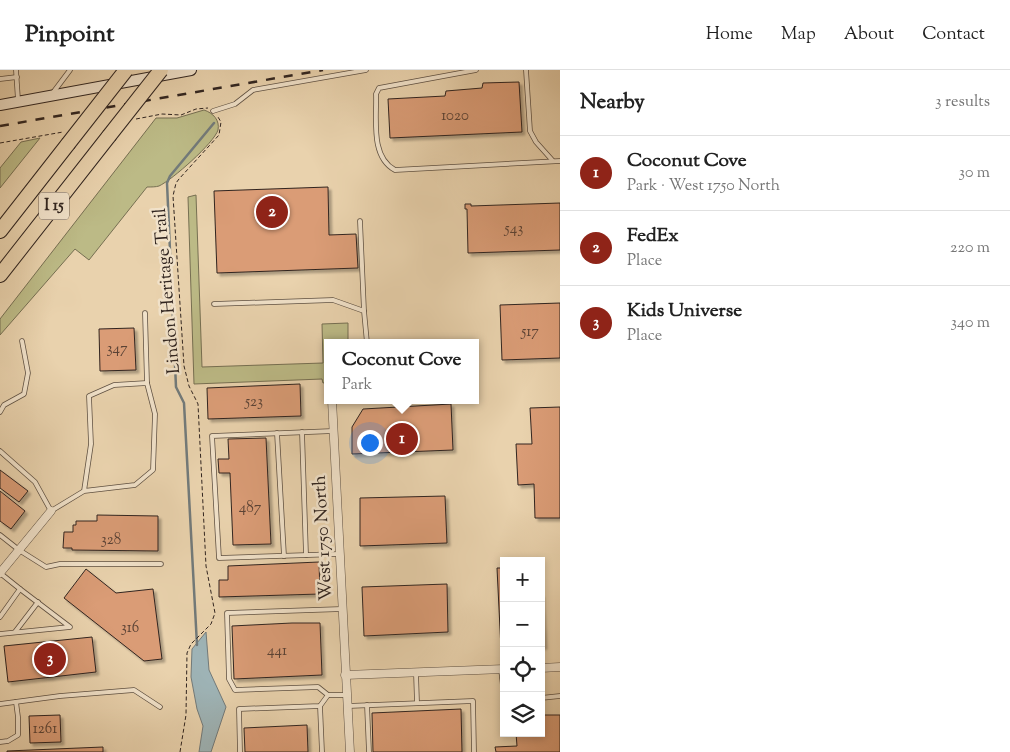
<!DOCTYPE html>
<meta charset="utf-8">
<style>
body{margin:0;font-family:"Sorts Mill Goudy",serif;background:#f6f6f6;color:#222}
.controls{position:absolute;right:15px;bottom:15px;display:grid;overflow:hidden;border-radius:0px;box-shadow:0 2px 8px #0003}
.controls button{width:45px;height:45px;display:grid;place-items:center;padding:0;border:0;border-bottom:1px solid #e0e0e0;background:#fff;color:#222;font:25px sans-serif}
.you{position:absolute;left:369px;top:372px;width:18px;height:18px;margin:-12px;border:4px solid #fff;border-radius:50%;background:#1a73e8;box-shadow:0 0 0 8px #1a73e833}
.badge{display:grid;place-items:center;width:32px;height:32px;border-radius:50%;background:#8f2418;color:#fff;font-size:16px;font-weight:700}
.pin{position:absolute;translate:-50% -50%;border:2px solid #fff;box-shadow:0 1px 5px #0006}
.popup{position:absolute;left:324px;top:269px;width:155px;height:65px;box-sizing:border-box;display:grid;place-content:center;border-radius:0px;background:#fff;filter:drop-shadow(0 1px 4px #0005);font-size:16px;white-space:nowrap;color:#767676}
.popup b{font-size:19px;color:#222}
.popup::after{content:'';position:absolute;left:50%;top:100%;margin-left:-10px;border:10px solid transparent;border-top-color:#fff}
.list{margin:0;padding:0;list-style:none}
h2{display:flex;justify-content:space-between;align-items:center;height:65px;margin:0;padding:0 20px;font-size:21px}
h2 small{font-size:16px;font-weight:400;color:#767676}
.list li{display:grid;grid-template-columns:32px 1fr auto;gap:15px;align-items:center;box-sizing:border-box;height:75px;padding:0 20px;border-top:1px solid #e0e0e0}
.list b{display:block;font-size:19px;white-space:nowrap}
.list p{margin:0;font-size:16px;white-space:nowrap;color:#767676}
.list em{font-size:16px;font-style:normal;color:#767676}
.icon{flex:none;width:28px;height:28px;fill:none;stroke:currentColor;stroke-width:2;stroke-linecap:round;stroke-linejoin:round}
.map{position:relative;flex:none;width:560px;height:682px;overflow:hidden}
header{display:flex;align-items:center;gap:30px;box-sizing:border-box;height:70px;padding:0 25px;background:#fff;border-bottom:1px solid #e0e0e0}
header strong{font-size:24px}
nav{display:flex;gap:28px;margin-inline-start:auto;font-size:18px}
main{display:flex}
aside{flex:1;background:#fff}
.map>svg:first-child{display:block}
.green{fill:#bcba86;stroke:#766f52}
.water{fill:#9eb4b7;stroke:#727a7a}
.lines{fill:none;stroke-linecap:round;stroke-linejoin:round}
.stream{stroke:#727a7a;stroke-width:2.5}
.building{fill:#da9c76;stroke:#30241f;filter:url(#shadow)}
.lane-casing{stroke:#5e5042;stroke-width:5.5}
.street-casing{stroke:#5e5042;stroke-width:9}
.secondary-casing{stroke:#30241f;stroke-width:12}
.highway-casing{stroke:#30241f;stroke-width:16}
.path{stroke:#30241f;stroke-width:1;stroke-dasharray:4 2.5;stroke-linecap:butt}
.lane{stroke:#f1e2ca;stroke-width:4}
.street{stroke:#f1e2ca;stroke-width:8}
.secondary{stroke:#f1e2ca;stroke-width:10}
.highway{stroke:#e9d2ad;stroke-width:14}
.rail{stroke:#30241f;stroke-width:2.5;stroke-dasharray:9 9;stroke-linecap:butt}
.highway-bridge-casing{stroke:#30241f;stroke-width:16;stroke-linecap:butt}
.highway-bridge{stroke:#e9d2ad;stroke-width:14}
.labels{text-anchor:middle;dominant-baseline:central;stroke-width:5;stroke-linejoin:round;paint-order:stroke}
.number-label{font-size:15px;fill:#5a4235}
.shield{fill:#f1e2ca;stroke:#6a5d52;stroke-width:1}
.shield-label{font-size:16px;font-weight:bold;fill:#30241f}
.street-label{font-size:18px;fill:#30241f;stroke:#f1e2ca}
</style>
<header>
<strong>Pinpoint</strong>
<nav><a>Home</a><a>Map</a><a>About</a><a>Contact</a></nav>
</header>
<main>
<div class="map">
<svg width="560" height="682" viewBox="0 0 560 682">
<defs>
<filter id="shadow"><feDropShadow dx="3" dy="3" stdDeviation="1" flood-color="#0004"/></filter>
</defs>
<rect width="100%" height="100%" fill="#e9d2ad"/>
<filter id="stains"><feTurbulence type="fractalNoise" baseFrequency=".004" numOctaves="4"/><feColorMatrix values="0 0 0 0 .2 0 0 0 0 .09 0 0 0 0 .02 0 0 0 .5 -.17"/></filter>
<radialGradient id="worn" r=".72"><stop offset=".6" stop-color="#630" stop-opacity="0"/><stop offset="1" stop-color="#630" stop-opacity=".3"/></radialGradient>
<g class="green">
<path d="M204,40c9,3 16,10 14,20 -4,13 -46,50 -59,56 -3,1 -8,1 -12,1l-58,73 -14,-11 -75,86v-16l156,-201h21z"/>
<polygon points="40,68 0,118 0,98 21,72"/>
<polygon points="196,125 202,297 323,293 322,254 348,253 348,273 328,273 328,312 323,313 322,309 194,314 188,127"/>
</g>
<polygon class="water" points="206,562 209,600 226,637 211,682 199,682 203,656 197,639 191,607 192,579"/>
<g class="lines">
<polyline class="stream" points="197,575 184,333 176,317 167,113 170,106 214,53"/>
</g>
<g class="building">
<polygon points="519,12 522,62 390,68 388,29 445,26 446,21 482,18 483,13"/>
<polygon points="328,117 329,165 356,164 358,198 217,203 214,121"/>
<polygon points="560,133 560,180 468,183 467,139 465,139 465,134 471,134 471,136"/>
<polygon points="560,233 560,288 502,290 500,235"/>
<polygon points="134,258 136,300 100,301 99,259"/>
<polygon points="300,314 301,346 208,349 207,318"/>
<polygon points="451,334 453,380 352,384 352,357 363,339"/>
<polygon points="560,337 560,448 535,448 534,414 518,415 516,374 532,374 530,338"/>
<polygon points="266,368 271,474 233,475 230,403 219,403 218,389 229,389 228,369"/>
<polygon points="0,400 28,421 19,432 0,418"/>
<polygon points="0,421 25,441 11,459 0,451"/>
<polygon points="445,426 447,473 360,476 360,428"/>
<polygon points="97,445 158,446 158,481 72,480 72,478 63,478 64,462 73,462 73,455 76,455 76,451 97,451"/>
<polygon points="319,492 320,524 219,527 219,510 228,510 228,496"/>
<polygon points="497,498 504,498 504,579 501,579"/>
<polygon points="86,499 116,523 153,519 162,589 144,591 64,528"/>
<polygon points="447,514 448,562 364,566 362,517"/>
<polygon points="541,524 544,576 541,577"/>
<polygon points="292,553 320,553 322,605 234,609 232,556"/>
<polygon points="92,567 96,602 8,612 4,576"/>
<polygon points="461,639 462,682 373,682 372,643"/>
<polygon points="60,645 61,672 30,673 29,646"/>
<polygon points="541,645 560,645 560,682 496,682 495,677 517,676 516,663 541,663"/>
<polygon points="307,655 308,682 245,682 244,658"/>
<polygon points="103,677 103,682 7,682 7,681"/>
</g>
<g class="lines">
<g class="lane-casing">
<g id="lane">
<polyline points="16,0 18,30"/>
<path d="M476,0l-97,18 -3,6c1,24 -6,63 19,76l165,-9"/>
<polyline points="526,0 530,61 536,72 553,91"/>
<polyline points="0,9 17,7"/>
<polyline points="52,24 70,0"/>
<polyline points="213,41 235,34 253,20 366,0"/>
<polyline points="360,151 364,241"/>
<polyline points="214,234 333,230 364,241 367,273"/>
<polyline points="145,243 147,313"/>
<polyline points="0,342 4,335 24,324 28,303 22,271"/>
<polyline points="333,361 212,366 219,488 339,484"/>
<polyline points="302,362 306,485"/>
<polyline points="277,363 284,486"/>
<polyline points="0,381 35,412 51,441 84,421 135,415 153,400 155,344 147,313 114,315 89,326 91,374 84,421"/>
<polyline points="0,465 19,480 46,497 60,494 161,494"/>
<polyline points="0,503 20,519 0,547"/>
<polyline points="342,539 227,543 229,609 235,620 318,617 328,625 347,625"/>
<polyline points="15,562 38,532"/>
<polyline points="0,564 70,557 20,519"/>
<polyline points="501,599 504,625"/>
<polyline points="416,603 417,633"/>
<polyline points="541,628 560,626"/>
<polyline points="0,634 60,626 134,620 160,637"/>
<polyline points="367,635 369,682"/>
<polyline points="320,636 322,682"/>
<polyline points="348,636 473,631 474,682"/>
<polyline points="0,672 8,671 18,665 18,647 16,632"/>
<polyline points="240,682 239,639 320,636 328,625"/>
</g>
</g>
<g class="street-casing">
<g id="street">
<polyline points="332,330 350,682"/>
<polyline points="0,503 51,441"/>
<polyline points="541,598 560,597"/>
<polyline points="345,605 504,599"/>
</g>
</g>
<g class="secondary-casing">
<polyline id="secondary" points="0,35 191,0"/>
</g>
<g class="highway-casing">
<g id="highway">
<polyline points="0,161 68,74"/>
<polyline points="0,205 109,66"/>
</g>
</g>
<g class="path">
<polyline points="136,49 162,44 181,45 196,39 208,38"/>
<polyline points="0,73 63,62"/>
<polyline points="180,682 186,645 187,583 191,574 211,554 215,543 206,496 198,334 189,316 184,296 173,126 176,113 179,109 219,65 221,52 218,47"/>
</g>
<use href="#lane" class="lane"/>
<use href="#street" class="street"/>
<use href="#secondary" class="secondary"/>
<use href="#highway" class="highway"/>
<polyline class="rail" points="0,56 323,0"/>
<g class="highway-bridge-casing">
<g id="highway-bridge">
<polyline points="109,66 161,0"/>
<polyline points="68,74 126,0"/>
</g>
</g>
<use href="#highway-bridge" class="highway-bridge"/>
</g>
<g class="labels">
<g class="number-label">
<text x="455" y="46">1020</text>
<text x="514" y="159">543</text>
<text x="530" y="262">517</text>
<text x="117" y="279">347</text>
<text x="254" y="332">523</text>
<text x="250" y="438">487</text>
<text x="111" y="470">328</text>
<text x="130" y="558">316</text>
<text x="277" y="581">441</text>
<text x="45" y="659">1261</text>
</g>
<rect class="shield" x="39" y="122.5" width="30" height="27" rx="4"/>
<g class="shield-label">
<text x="54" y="136">I 15</text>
</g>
<g class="street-label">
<text transform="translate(168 221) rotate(-95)">Lindon Heritage Trail</text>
<text transform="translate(324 468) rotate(-93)">West 1750 North</text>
</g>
</g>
<rect width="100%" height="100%" filter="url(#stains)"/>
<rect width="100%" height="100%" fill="url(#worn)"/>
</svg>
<div class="controls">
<button>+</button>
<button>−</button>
<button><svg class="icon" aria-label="locate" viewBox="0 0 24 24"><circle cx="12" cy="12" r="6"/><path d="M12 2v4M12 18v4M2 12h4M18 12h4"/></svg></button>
<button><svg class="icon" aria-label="layers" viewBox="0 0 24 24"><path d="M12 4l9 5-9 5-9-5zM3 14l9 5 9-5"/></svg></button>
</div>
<div class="you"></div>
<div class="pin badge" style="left:402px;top:369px">1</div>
<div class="popup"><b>Coconut Cove</b>Park</div>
<div class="pin badge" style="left:272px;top:142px">2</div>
<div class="pin badge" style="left:50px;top:589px">3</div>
</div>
<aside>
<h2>Nearby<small>3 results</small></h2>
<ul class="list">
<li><span class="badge">1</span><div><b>Coconut Cove</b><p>Park · West 1750 North</p></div><em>30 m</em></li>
<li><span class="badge">2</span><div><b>FedEx</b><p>Place</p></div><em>220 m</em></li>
<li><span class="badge">3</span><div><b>Kids Universe</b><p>Place</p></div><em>340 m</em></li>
</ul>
</aside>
</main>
